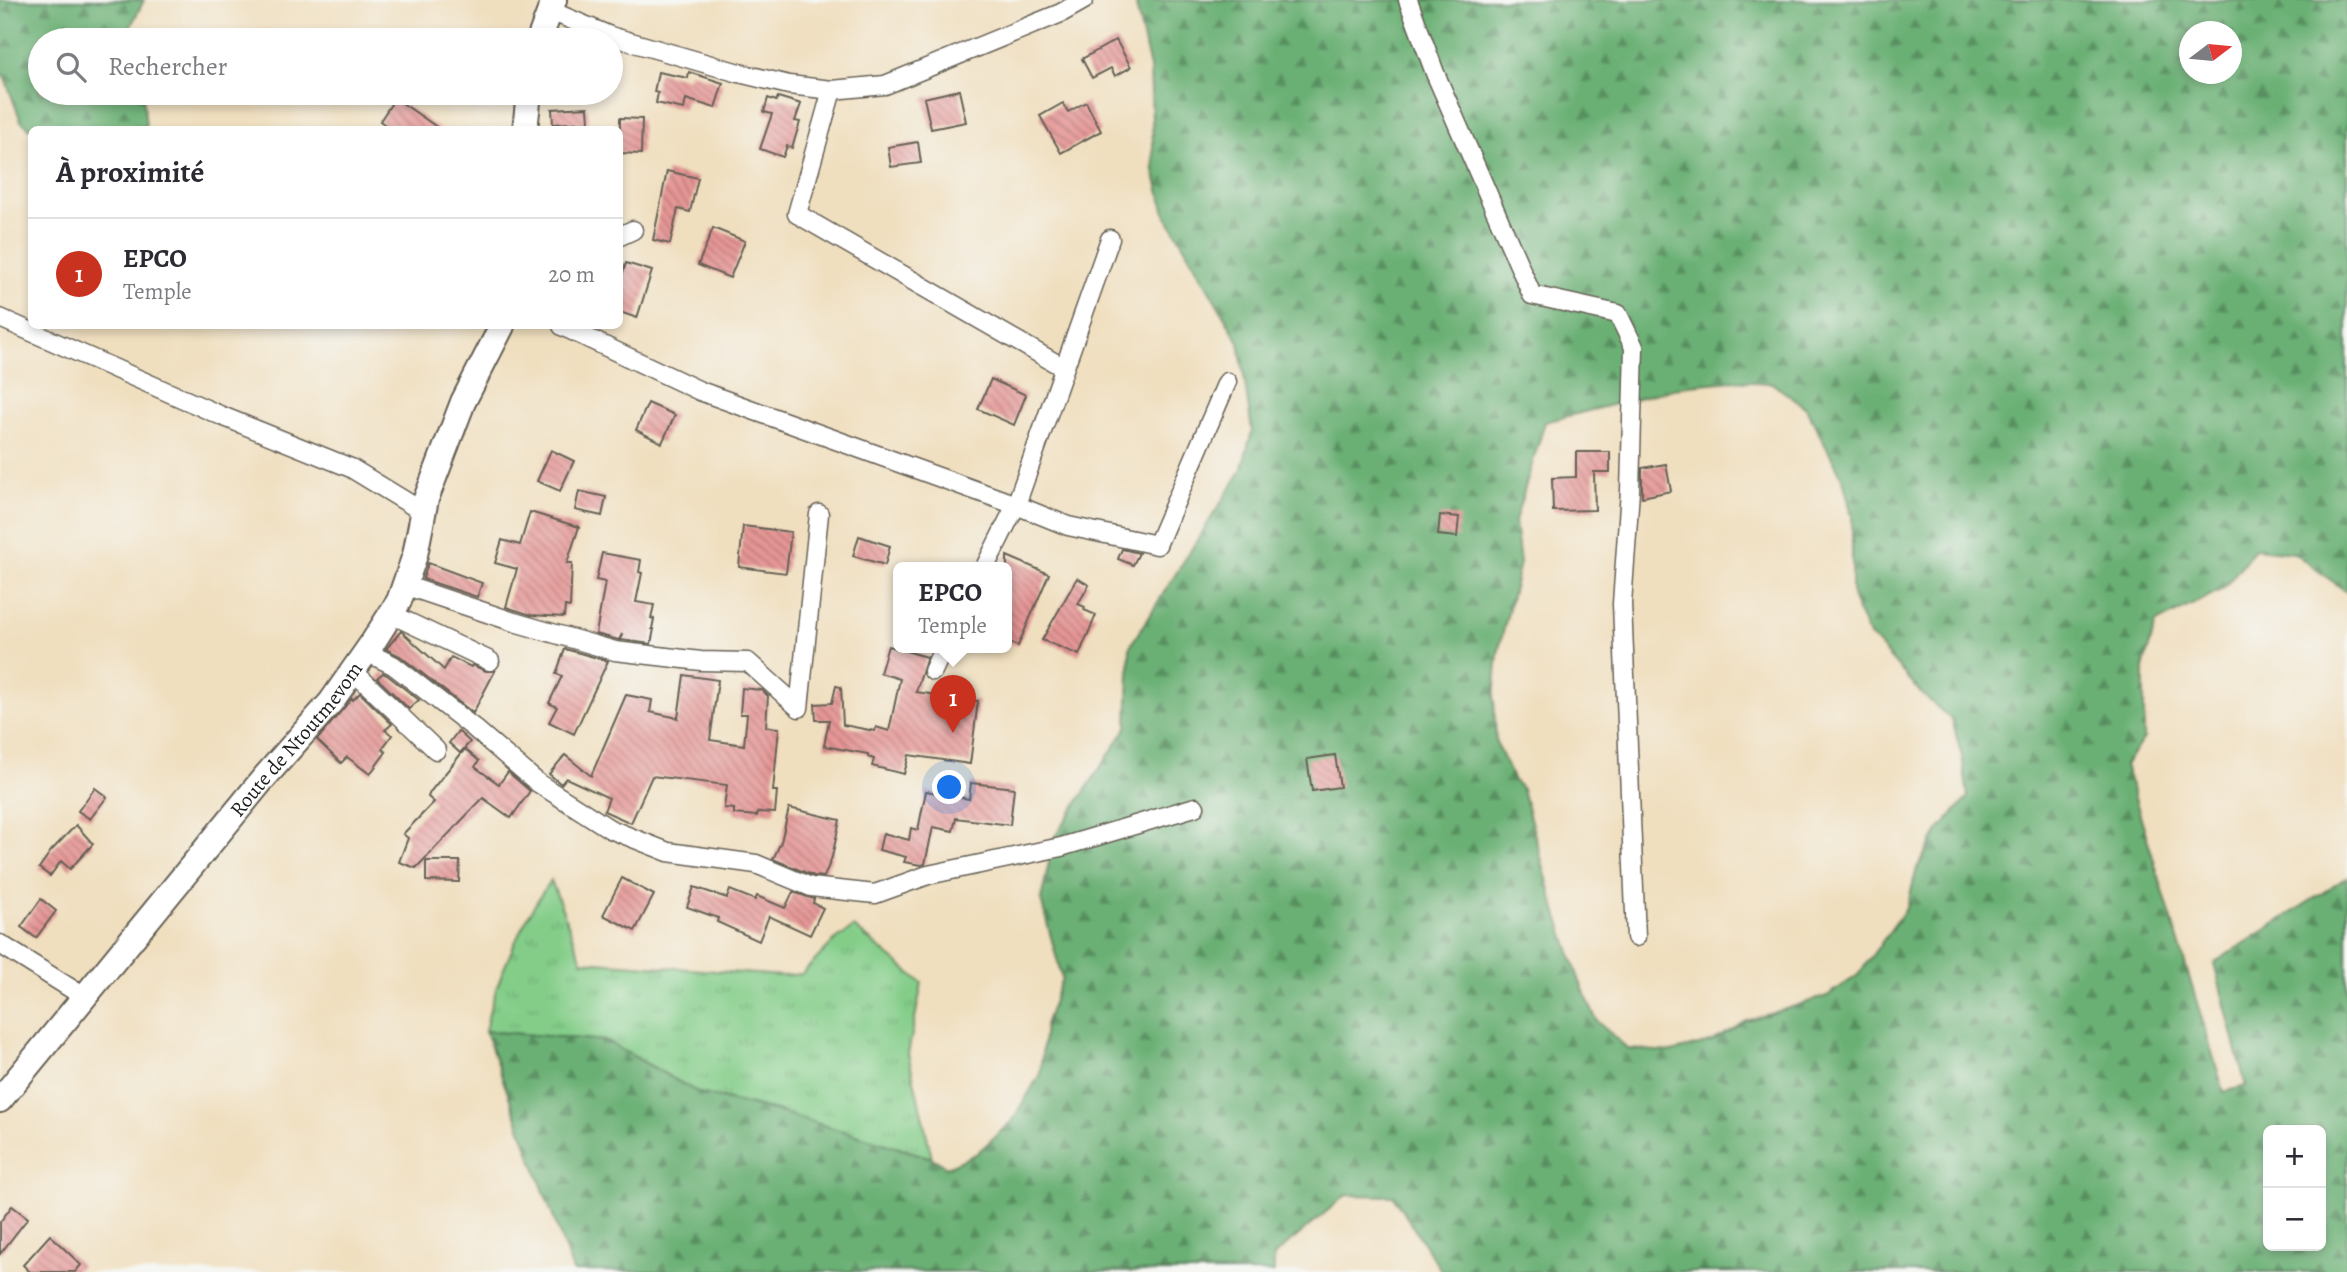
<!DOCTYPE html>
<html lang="fr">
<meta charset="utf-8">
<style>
body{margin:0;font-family:Alegreya,serif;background:#f2f2f3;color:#2b2b33}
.controls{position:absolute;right:21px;bottom:21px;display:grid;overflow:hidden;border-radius:10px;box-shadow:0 4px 10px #0003}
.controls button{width:63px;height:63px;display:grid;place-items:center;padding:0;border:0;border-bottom:2px solid #e1e1e2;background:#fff;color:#2b2b33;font:35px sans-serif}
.compass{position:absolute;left:2179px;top:21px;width:63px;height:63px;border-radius:50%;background:#fff;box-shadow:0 4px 10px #0003;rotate:74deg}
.you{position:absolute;left:950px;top:788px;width:24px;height:24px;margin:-18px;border:5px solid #fff;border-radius:50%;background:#1a73e8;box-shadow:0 0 0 10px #1a73e833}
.badge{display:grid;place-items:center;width:46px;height:46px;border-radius:50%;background:#c8321e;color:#fff;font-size:23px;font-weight:700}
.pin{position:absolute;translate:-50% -58px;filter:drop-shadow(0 2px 4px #0008)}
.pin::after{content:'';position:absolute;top:37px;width:24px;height:21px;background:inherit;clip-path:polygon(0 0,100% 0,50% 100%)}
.popup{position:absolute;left:893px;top:562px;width:119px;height:91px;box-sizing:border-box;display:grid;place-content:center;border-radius:10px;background:#fff;filter:drop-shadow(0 2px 5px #0005);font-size:23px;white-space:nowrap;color:#7c7c81}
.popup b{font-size:26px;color:#2b2b33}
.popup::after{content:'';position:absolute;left:50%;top:100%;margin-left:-14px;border:14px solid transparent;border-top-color:#fff}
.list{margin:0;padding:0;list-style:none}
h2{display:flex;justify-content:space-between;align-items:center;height:91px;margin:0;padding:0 28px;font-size:30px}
h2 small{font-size:23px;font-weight:400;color:#7c7c81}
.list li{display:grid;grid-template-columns:46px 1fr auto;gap:21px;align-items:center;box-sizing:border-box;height:112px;padding:0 28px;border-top:2px solid #e1e1e2}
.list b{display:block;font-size:26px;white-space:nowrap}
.list p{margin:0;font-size:23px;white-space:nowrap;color:#7c7c81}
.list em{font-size:23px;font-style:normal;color:#7c7c81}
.icon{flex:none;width:38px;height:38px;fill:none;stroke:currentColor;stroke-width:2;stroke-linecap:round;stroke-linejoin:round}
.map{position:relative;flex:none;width:2347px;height:1272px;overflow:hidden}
.search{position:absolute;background:#fff;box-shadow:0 4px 10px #0003;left:28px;top:28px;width:595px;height:77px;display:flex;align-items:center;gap:18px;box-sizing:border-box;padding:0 24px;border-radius:38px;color:#7c7c81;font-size:26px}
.panel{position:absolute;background:#fff;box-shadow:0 4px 10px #0003;left:28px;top:126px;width:595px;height:203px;border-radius:10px}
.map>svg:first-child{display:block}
.grass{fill:url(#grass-tufts);stroke:#507452;stroke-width:2}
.forest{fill:url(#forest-firs);stroke:#446648;stroke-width:2;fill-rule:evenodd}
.building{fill:url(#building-back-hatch)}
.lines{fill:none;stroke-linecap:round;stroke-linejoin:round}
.street-casing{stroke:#666055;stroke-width:21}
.secondary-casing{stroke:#666055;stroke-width:28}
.street{stroke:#fff;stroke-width:18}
.secondary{stroke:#fff;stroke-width:24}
.labels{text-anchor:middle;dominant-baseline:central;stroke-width:5;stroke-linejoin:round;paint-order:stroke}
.street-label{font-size:21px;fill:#1c1c1c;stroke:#f6f6f2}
</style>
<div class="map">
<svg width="2347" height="1272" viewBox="0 0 2347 1272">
<defs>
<pattern id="grass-tufts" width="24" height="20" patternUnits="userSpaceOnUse" patternTransform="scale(1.75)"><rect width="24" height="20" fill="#84cd89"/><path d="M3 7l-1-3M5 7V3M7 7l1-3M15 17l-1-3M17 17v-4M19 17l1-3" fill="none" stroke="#71af76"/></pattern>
<pattern id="forest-firs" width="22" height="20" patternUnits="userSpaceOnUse" patternTransform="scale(1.75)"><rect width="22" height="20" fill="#6bb075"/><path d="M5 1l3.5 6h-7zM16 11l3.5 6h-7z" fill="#578e5f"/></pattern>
<pattern id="building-back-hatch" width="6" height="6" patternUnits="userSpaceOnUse" patternTransform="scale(1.75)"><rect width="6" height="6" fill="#e59695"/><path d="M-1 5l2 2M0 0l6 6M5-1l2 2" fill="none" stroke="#b97a79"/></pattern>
</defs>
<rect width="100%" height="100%" fill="#f6f6f2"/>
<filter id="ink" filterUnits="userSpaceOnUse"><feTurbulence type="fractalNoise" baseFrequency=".0143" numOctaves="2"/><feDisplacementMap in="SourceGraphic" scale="14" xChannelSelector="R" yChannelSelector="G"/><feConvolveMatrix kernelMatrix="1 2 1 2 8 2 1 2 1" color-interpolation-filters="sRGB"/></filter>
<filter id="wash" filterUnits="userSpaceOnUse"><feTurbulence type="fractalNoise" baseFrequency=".00686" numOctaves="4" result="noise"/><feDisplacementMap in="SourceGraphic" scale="28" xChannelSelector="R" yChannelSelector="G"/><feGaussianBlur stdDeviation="1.57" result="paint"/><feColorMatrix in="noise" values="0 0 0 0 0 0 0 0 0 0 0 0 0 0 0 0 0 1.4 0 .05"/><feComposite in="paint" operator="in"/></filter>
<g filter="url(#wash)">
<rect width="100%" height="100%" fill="#f0dfbf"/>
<path class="grass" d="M551,880l31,81 200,15 20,-2 30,-31 22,-16 68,56 -14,71 24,104 -156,-47 -77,-18 -93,-52 -121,-10c9,-47 38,-113 66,-151z"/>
<g class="forest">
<polygon points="0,0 144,0 124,40 40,40 40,93 143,93 146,129 32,130 21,121 4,76 0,73"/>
<path d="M1140,0h1207v592l-53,-39 -39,-4 -32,40 -67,34 -12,41v74l-19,27 99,327 22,-6 -32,-123 133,-86v395h-905l-49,-76 -47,-1 -72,61v16l-701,-1 -88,-240 121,10 93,52 77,18 156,47 15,9 29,-13 37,-34 27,-46 5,-49 17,-47 -21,-78 13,-62 73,-111 3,-81 111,-175 11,-40 -13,-89 -74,-129 -11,-42 -4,-103 -14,-62zM2190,32h42v42h-42zM1732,381l40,2 34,25 37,71 9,37v80l14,35 55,62 31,27 10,37 6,40 -30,34 -21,37 -10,39 -49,68 -31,21 -80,25 -36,21 -40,10 -43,-3 -31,-28 -17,-39 -27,-81 -31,-112 -8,-8 -18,-39 -2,-44 4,-45 22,-90 -5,-42 30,-99 144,-37zM2268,1130h53v116h-53z"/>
</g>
<g id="blocks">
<g class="building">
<polygon points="1116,40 1131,67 1115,76 1111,68 1092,78 1082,59"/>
<polygon points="658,72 688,78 689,72 723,83 715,108 686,99 684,109 656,103 658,93 654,92"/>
<polygon points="959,90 966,122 931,129 924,98"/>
<polygon points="778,97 801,104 795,121 800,122 792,148 787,146 783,157 760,149 772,114 764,112 768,98 776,101"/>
<polygon points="395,98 441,130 392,130 380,121"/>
<polygon points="1086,102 1101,131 1061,153 1040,116 1063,103 1068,112"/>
<polygon points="588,107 589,122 553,124 552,109"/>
<polygon points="620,118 642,119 641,154 620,153"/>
<polygon points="918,142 921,163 891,167 888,147"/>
<polygon points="667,171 698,178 690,212 678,209 670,244 653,240"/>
<polygon points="713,228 745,241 730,278 698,265"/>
<polygon points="626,263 652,271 637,318 620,312 620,282"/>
<polygon points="991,379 1026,395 1014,425 978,409"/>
<polygon points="648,403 675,415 662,443 636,430"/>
<polygon points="551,450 574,461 560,491 537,481"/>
<polygon points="1576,452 1610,452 1610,472 1594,472 1595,510 1553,511 1552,478 1576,477"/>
<polygon points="1666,464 1671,491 1642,497 1642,468"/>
<polygon points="579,491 606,497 602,516 575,510"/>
<polygon points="530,512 579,527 567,563 572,563 570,607 565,606 564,617 531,615 506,607 517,569 495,563 502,540 520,545"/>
<polygon points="1440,515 1459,517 1457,537 1438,535"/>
<polygon points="743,526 791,532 786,573 739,567"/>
<polygon points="859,536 890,546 885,565 853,556"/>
<polygon points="1122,549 1139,553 1133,565 1118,559"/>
<polygon points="602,553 641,560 639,572 642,573 636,602 654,605 651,618 654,619 652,629 654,629 651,644 621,640 622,634 619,640 596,634 605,582 596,580"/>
<polygon points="1007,556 1049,574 1018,646 1007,642"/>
<polygon points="428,563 482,583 477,597 423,579"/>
<polygon points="1077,578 1089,585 1078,604 1085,607 1084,610 1096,615 1079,655 1042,640"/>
<polygon points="401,631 444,670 451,657 471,667 472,665 486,671 495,671 473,713 400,656 386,649"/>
<polygon points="888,646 927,657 916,692 978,701 970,764 909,755 904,774 872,766 874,759 868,757 868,754 824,746 829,720 816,720 815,704 832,703 836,686 841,687 843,725 875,731 876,727 889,731 900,679 880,673"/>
<polygon points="565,649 608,661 574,734 549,722 557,707 549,703 562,676 556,674"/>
<polygon points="383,673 387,675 419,700 409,709 377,678"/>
<polygon points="684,675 718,680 710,740 744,745 747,714 740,714 742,688 762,690 768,696 766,727 779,728 773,791 777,791 775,813 758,812 757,816 734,814 734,809 724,808 727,785 652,776 631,823 604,811 609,798 566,778 561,784 549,774 565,755 591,776 626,695 652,700 650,712 678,718"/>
<polygon points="360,693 392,724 385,730 392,735 382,749 386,752 370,774 347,757 341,763 317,740 352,698 353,700"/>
<polygon points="458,731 470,742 460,753 449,743"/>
<polygon points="465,749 479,761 475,767 499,784 508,772 530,791 511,818 483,798 416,868 399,862 408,838 403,834 434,802 428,797 430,792"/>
<polygon points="1335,755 1340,787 1312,791 1307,759"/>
<polygon points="971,783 1014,788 1010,825 956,818 953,831 933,827 925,864 921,865 904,862 906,857 879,850 883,833 909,840 911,828 918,830 926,791 969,799"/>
<polygon points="95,788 107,797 90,819 78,811"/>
<polygon points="789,808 840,820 832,857 824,877 814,876 773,859 781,842"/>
<polygon points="76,825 93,844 70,869 61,861 50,876 39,868 51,851"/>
<polygon points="426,861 460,861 459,882 426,881"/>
<polygon points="622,878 654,895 635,931 603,915"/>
<polygon points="694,887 727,898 730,890 755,900 757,896 785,908 793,892 814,899 813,903 823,908 810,935 769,916 759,941 717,922 718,918 687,907"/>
<polygon points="41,899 56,911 36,938 21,927"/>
<polygon points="12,1206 28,1218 0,1254 0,1222"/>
<polygon points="50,1235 81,1265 75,1272 30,1272 23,1265"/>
</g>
</g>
</g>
<g filter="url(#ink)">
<use href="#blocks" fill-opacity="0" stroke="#666055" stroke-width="2"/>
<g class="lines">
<g class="street-casing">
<g id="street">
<polyline points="1408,0 1435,73 1532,295 1618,314 1634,347 1630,491 1622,604 1636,937"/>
<polyline points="551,11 610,36 739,73 789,85 832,90"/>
<polyline points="620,236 633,230"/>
<polyline points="0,318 222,416 351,468 423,512"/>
<polyline points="562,326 700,391 1016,505 1068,526 1157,545 1227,382"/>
<polyline points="1064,368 797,214 832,90 885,85 1061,13 1084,0"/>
<polyline points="985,567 1016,505 1110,239"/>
<polyline points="404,585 514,622 615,651 701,661 748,662 799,708 819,514"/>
<polyline points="391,614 490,661"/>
<polyline points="366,652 393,665 474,728 538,783 610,829 668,852 756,864 811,887 875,894 928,875 1061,847 1195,807"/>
<polyline points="352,670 436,750"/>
<polyline points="933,671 944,647"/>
<polyline points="0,944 86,998"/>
</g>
</g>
<g class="secondary-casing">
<g id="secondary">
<polyline points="539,40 554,0"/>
<polyline points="525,130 529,93"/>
<path id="s1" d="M0,1100l263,-321 68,-77 42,-60 26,-41 16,-46 11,-56 37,-97 39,-76"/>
</g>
</g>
<use href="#street" class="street"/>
<use href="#secondary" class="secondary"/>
</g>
</g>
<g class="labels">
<g class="street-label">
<text stroke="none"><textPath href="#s1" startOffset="467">Route de Ntoutmevom</textPath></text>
</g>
</g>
</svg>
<div class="controls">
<button>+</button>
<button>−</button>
</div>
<svg class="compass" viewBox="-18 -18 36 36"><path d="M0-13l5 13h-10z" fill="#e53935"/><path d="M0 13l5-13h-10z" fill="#7c7c81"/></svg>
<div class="you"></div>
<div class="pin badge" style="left:953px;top:733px">1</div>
<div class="popup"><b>EPCO</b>Temple</div>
<div class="search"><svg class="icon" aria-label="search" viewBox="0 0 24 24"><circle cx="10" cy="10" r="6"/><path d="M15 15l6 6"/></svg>Rechercher</div>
<section class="panel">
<h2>À proximité<small></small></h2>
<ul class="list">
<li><span class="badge">1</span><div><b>EPCO</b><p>Temple</p></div><em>20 m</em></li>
</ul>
</section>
</div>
